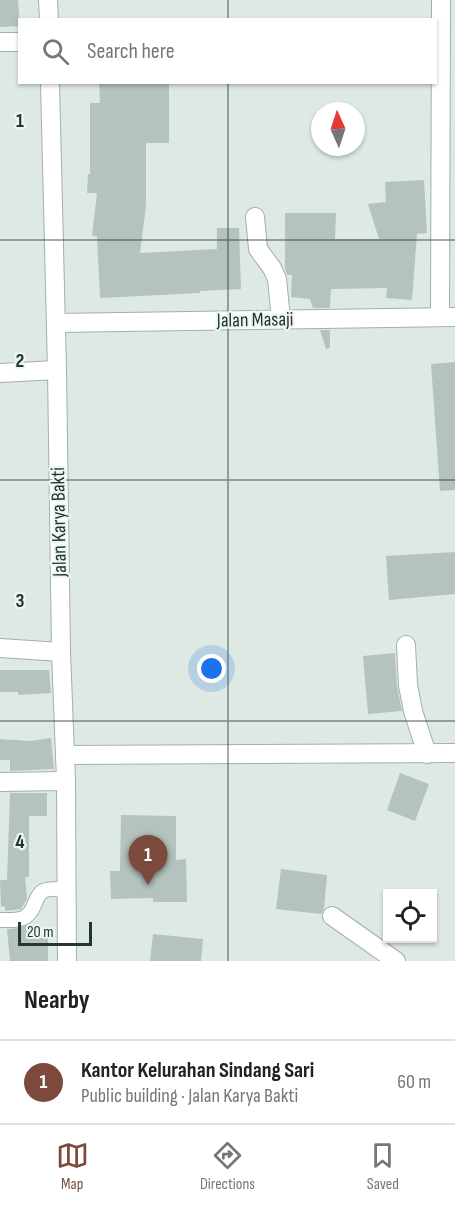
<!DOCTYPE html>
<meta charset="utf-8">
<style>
body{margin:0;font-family:"Sofia Sans Condensed",sans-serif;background:#f2f2f2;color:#222}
.controls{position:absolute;right:18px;bottom:18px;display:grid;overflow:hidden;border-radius:0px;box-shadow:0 2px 4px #0004}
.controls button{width:54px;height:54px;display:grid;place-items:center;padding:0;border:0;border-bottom:2px solid #e0e0e0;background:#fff;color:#222;font:30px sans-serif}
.compass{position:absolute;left:311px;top:102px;width:54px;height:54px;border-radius:50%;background:#fff;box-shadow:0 2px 4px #0004;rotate:357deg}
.scale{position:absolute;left:18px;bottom:15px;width:74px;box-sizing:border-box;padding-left:6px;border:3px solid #213730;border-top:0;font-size:16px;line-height:21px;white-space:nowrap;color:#213730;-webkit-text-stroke:4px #eff6f2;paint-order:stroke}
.you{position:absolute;left:212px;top:669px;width:21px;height:21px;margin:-15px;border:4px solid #fff;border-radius:50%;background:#1a73e8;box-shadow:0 0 0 9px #1a73e833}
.badge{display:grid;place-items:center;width:39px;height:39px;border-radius:50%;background:#7b4a3d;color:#fff;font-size:20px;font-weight:700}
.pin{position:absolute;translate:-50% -50px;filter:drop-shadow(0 2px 3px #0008)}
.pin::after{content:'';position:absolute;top:32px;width:21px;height:18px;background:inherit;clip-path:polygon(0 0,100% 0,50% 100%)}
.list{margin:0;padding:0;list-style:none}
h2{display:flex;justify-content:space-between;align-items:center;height:78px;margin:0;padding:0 24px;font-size:26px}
h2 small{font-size:20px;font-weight:400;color:#767676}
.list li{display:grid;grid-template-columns:39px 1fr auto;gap:18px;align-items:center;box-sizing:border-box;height:84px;padding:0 24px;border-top:2px solid #e0e0e0}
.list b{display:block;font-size:22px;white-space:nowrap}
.list p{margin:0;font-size:20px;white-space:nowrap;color:#767676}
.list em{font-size:20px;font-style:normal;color:#767676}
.icon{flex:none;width:33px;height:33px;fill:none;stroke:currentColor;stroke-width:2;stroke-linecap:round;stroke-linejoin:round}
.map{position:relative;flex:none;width:455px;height:961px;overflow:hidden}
.search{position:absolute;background:#fff;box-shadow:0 2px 4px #0004;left:18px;right:18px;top:18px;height:66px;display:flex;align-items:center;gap:15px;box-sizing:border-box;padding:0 21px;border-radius:0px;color:#767676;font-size:22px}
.sheet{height:162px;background:#fff}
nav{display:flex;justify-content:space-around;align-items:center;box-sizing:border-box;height:84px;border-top:2px solid #e0e0e0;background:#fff;font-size:16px;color:#767676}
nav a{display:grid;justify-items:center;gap:3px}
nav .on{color:#7b4a3d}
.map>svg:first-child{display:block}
.building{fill:#b4c3bd}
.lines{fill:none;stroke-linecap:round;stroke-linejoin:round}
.service-casing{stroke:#a2b0aa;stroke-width:16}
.minor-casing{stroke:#a2b0aa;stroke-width:20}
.service{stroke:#fff;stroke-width:14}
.minor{stroke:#fff;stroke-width:18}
.grid{fill:none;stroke:#213730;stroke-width:1.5;stroke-opacity:0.55}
.labels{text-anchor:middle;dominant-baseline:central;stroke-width:4.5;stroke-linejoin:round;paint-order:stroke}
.street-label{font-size:20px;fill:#213730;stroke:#eff6f2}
.grid-label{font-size:20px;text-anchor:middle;font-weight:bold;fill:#213730;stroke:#eff6f2;stroke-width:4.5;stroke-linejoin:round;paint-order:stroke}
</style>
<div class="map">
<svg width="455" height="961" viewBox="0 0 455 961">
<rect width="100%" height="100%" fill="#dfe9e4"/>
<g class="building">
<polygon points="0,0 18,0 20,26 0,27"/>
<polygon points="99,82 169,82 169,143 146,143 146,206 140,253 217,249 217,228 239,228 241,289 200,291 200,293 100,298 97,236 92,236 97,193 87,193 88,174 90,174 90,103 100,103"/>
<polygon points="424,180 427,233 417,234 412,300 386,298 387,288 331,289 330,308 313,308 310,299 291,297 292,275 287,275 285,269 285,213 336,213 335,239 379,239 368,204 386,202 385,182"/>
<polygon points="320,330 330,330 330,348 326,349"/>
<polygon points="455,362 455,490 440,491 431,364"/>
<polygon points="455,552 455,594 389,600 386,556"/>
<polygon points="395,653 397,686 402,711 368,714 363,656"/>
<polygon points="0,670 49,670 51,693 18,695 18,692 0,692"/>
<polygon points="51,738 54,769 10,771 10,760 0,760 0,739 31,741"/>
<polygon points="400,773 429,784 415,821 387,810"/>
<polygon points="10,793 47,793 47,816 29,816 29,877 25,877 27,899 21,909 5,911 5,907 1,906 0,880 7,880"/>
<polygon points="121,815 176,816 176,860 186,859 187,902 153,902 153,898 111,899 110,871 120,871"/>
<polygon points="281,869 327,875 324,909 321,914 276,909"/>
<polygon points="29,925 29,938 48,938 48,961 10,961 7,929 19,928"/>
<polygon points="153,934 203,939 201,961 150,961"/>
</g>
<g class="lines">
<g class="service-casing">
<path id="service" d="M0,920c18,0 28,2 35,-17 2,-4 3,-9 8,-12 6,-3 17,-2 24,-2"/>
</g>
<g class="minor-casing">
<g id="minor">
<polyline points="48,0 49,20"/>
<polyline points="0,42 20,42"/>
<polyline points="50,82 57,370 61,652 66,781 67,961"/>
<polyline points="255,217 258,249 272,268 277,279 281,319"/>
<polyline points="440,317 441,0"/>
<polyline points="56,323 455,317"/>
<polyline points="0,373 57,370"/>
<polyline points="406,645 408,685 413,711 427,754"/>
<polyline points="0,648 61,652"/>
<polyline points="65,755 455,753"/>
<polyline points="0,782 66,781"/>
<polyline points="332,916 396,961"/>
</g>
</g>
<use href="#service" class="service"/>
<use href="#minor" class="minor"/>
</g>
<path class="grid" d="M228,0v20M228,82v879M0,240h455M0,480h455M0,721h455"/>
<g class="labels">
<g class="street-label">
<text transform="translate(255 320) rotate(-1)">Jalan Masaji</text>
<text transform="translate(59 522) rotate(-91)">Jalan Karya Bakti</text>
</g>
</g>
<g class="grid-label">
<text x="20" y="127">1</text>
<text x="20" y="367">2</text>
<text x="20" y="607">3</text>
<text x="20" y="848">4</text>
</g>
</svg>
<div class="controls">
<button><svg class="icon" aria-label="locate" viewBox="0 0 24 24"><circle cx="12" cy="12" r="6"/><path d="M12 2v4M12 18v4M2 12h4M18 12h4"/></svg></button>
</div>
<svg class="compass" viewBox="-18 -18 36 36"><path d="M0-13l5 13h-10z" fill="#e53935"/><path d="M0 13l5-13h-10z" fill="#767676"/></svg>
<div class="scale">20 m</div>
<div class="you"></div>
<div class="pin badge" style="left:148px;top:885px">1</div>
<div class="search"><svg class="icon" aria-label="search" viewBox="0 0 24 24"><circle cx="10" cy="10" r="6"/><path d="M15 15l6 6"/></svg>Search here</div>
</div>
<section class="sheet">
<h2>Nearby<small></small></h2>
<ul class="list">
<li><span class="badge">1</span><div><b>Kantor Kelurahan Sindang Sari</b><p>Public building · Jalan Karya Bakti</p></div><em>60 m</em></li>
</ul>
</section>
<nav>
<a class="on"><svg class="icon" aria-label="map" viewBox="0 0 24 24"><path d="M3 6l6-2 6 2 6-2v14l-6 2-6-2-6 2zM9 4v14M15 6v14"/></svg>Map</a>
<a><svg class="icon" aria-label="directions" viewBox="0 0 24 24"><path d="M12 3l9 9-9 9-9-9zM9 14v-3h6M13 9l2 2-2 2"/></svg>Directions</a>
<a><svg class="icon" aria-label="saved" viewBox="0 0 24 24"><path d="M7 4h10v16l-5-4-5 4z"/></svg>Saved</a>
</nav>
